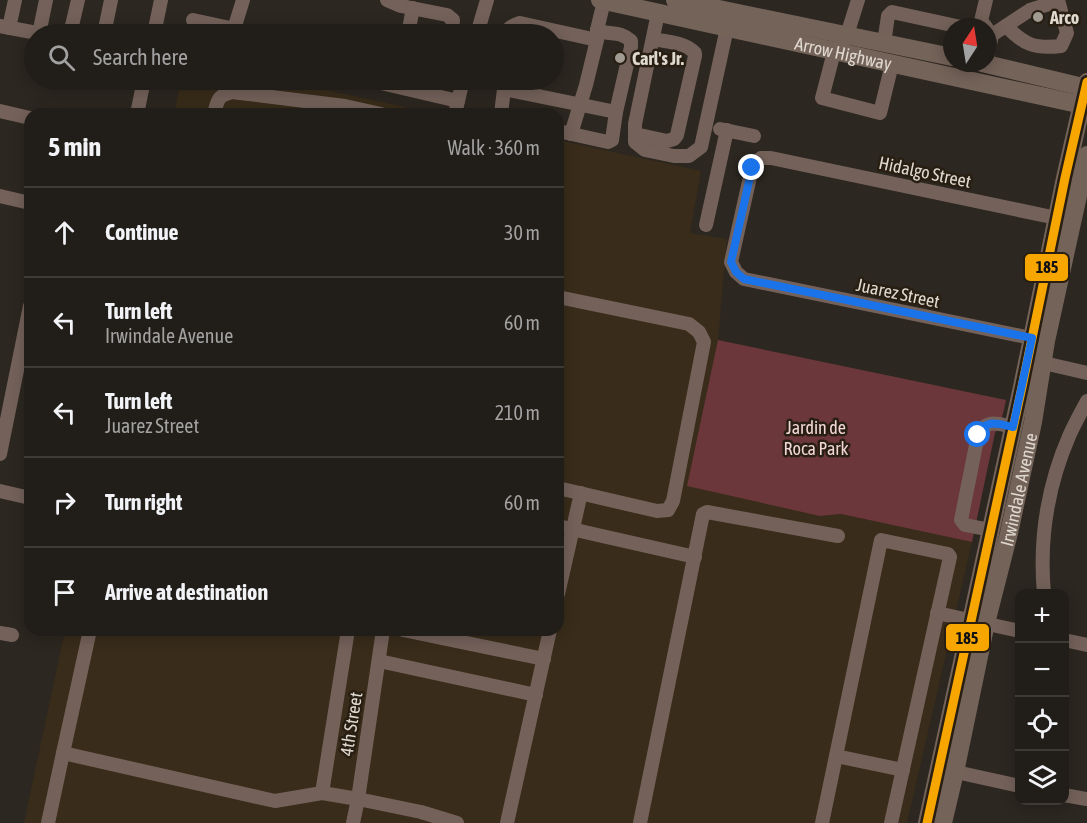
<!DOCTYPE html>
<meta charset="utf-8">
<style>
body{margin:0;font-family:"Asap Condensed",sans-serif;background:#2d2a25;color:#f1f3f6}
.controls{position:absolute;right:18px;bottom:18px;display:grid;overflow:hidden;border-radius:12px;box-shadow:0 3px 15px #0003}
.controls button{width:54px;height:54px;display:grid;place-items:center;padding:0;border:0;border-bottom:2px solid #3e3b37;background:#211d18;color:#f1f3f6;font:30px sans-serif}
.compass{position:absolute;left:943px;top:18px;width:54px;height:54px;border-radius:50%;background:#211d18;box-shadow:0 3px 15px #0003;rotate:12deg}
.stop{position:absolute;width:18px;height:18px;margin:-14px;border:4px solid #1a73e8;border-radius:50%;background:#fff}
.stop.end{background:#1a73e8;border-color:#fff;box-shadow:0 2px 6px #0008}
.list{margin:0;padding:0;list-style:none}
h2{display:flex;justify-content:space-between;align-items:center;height:78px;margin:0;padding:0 24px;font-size:26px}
h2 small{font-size:20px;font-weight:400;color:#a2a2a2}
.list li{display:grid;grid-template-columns:39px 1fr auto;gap:18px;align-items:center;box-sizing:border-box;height:90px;padding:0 24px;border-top:2px solid #3e3b37}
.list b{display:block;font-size:22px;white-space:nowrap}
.list p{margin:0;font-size:20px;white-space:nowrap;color:#a2a2a2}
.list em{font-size:20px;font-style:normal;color:#a2a2a2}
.icon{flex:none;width:33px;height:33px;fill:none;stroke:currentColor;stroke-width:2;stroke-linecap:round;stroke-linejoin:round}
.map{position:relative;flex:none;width:1087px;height:823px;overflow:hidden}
.search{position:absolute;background:#211d18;box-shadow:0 3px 15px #0003;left:24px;top:24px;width:540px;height:66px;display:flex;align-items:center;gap:15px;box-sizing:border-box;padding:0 21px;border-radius:33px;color:#a2a2a2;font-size:22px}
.panel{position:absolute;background:#211d18;box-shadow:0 3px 15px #0003;left:24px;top:108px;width:540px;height:528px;border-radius:18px}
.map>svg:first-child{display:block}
.built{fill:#392c1a}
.green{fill:#6c373a}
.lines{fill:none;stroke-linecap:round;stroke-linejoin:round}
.minor{stroke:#74625a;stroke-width:14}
.major{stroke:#746359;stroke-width:18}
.bus-1-casing{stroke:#281e11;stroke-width:14}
.bus-1{stroke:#f7a600;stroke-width:9}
.route{stroke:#1a73e8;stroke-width:8}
.poi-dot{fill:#a19b92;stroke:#281e11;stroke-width:2}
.labels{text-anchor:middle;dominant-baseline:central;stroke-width:5;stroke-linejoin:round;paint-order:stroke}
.poi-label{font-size:18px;font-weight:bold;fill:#e0d9d0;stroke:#281e11;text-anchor:start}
.street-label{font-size:18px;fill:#e0d9d0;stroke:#281e11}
.park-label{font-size:18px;fill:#f3d7d8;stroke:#281e11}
.line-badge{stroke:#281e11;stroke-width:2}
.pale-badge-label{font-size:16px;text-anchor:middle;font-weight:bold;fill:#111}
</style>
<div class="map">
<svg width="1087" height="823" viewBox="0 0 1087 823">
<rect width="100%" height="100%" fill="#2c2720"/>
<g class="built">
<polygon points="181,80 279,80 438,114 174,114"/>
<polygon points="558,140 701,171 690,233 727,239 718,340 820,516 841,514 972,542 907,823 24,823 65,630 558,630"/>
</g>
<path class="green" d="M718,340l288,60c-2,10 -5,25 -11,33l-23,109 -131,-28 -21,2 -133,-30z"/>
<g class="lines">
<g class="minor">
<polyline points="387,0 401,6 447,15 453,20 452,34"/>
<polyline points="858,0 847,35 834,52 822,98 880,113 892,64"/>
<polyline points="986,0 981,21 986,27"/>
<polyline points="658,13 635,124 635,142 645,150 674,156 689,156 701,147 727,28"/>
<polyline points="193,20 257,34"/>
<polyline points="0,26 42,34"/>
<path d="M1006,26c18,19 29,23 55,20l6,-13 -9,-33"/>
<polyline points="9,28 15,0"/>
<polyline points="234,29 243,0"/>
<polyline points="988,30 992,35 988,55"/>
<polyline points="39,34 46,0"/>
<polyline points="70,34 78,0"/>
<polyline points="104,34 111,0"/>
<polyline points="154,34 161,0"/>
<polyline points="408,34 413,8"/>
<polyline points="477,34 487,0"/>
<path d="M506,34c2,-7 8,-9 14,-11l77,17v-10l7,-29"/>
<polyline points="988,34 992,35 1030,10 1049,4 1054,0"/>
<polyline points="884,43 888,16 892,12 961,27"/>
<polyline points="368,80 458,101"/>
<polyline points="499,80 504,89 501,114"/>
<polyline points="504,89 616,112"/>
<polyline points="0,111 30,118"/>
<polyline points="137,114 144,80"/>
<path d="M214,114c4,-14 3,-18 18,-22l113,14 36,8"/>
<polyline points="455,114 463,80"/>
<polyline points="720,129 754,136"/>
<path d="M558,131l50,11 4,-2 4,-28 15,-65v-6c-12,-11 -20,-5 -34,-11"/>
<polyline points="571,134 586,85 597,40"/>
<path d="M635,134l32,7 7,-2 3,-4 18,-79v-3c-10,-11 -28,-11 -42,-14"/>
<polyline points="0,196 30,203"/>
<polyline points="706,225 727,130"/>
<polyline points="558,297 689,324 699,332 704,342 673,501 668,510 657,511 558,488"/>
<polyline points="1041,340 744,279 736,272 731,262 752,168 761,158 771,158 1066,220"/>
<polyline points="1035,361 1087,373"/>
<polyline points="0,454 30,306"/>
<polyline points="0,491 30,498"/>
<polyline points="558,526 695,557"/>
<path d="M991,530l-26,-5 -4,-5 17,-85c8,-17 20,-11 35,-8"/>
<polyline points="558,594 581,493"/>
<path d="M1044,594c-5,-55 4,-110 26,-160 5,-11 11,-22 17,-33"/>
<polyline points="937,613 1020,631"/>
<polyline points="90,630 63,753 275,801 322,793 358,799 421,812 457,823"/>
<polyline points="403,630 544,659"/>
<polyline points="0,633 12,635"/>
<polyline points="1064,640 1087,645"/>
<polyline points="379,661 536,695"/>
<polyline points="836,756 903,770"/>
<polyline points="947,770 1020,786"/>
<polyline points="322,793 348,630"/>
<polyline points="1064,795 1087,799"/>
<polyline points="48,823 63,753"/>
<polyline points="353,823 358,799 383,630"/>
<polyline points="507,823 550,630"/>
<polyline points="640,823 703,514 707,512 838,536"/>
<polyline points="822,823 881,540 948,554 950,557 891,823"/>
</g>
<g class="major">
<path id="s1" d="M600,0l487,106"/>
<polyline points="675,0 952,57"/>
<polyline points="982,63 1087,88"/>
<polyline points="927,823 1022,387 1065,178 1087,82"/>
<path id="s2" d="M943,823l12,-51 31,-149 23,-90 24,-111 13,-81 41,-186"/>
</g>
<g class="bus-1-casing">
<polyline id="bus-1" points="927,823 1022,387 1065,178 1087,82"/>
</g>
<use href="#bus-1" class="bus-1"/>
</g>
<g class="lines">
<path class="route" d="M752,168l-21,94 5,10 8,7 288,59 -19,89c-15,-3 -27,-9 -35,8"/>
</g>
<g class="poi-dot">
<circle cx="1038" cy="17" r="6"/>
<circle cx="620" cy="58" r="6"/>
</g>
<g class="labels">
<g class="poi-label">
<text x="1050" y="17">Arco</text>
<text x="632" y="58">Carl's Jr.</text>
</g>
<g class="street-label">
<text stroke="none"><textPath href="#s1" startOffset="249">Arrow Highway</textPath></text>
<text transform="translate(925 172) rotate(12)">Hidalgo Street</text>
<text transform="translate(898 293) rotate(12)">Juarez Street</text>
<text stroke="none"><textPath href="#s2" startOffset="342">Irwindale Avenue</textPath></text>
<text transform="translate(351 724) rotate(-81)">4th Street</text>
</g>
<g class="park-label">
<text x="816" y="427">Jardin de<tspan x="816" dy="21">Roca Park</tspan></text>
</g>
</g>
<g class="line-badge">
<rect x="1024" y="253" width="45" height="29" rx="6" fill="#f7a600"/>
<rect x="945" y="623" width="45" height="29" rx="6" fill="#f7a600"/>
</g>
<g class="pale-badge-label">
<text x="1047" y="273">185</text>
<text x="967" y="644">185</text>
</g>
</svg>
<div class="controls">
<button>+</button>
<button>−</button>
<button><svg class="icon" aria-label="locate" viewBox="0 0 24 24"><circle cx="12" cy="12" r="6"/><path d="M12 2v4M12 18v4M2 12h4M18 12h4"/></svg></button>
<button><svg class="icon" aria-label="layers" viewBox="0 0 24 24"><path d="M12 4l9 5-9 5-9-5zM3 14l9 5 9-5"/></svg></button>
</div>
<svg class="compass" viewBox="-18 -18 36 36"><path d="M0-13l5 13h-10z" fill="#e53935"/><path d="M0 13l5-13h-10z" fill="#a2a2a2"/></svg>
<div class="stop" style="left:978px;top:435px"></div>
<div class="stop end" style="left:752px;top:168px"></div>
<div class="search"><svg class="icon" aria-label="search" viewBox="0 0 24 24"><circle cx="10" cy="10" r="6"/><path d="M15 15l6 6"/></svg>Search here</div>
<section class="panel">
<h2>5 min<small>Walk · 360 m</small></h2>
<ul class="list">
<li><svg class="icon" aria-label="ahead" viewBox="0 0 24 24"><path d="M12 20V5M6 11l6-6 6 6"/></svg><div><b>Continue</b></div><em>30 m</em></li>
<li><svg class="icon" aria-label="left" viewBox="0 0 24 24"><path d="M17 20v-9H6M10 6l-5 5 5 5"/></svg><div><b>Turn left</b><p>Irwindale Avenue</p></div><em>60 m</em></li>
<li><svg class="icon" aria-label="left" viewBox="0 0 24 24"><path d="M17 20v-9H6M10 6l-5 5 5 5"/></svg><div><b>Turn left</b><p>Juarez Street</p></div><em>210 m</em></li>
<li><svg class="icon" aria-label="right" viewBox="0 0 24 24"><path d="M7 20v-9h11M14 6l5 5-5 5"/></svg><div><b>Turn right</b></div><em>60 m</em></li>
<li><svg class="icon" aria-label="arrive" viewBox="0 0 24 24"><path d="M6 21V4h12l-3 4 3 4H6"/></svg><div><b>Arrive at destination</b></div></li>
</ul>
</section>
</div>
